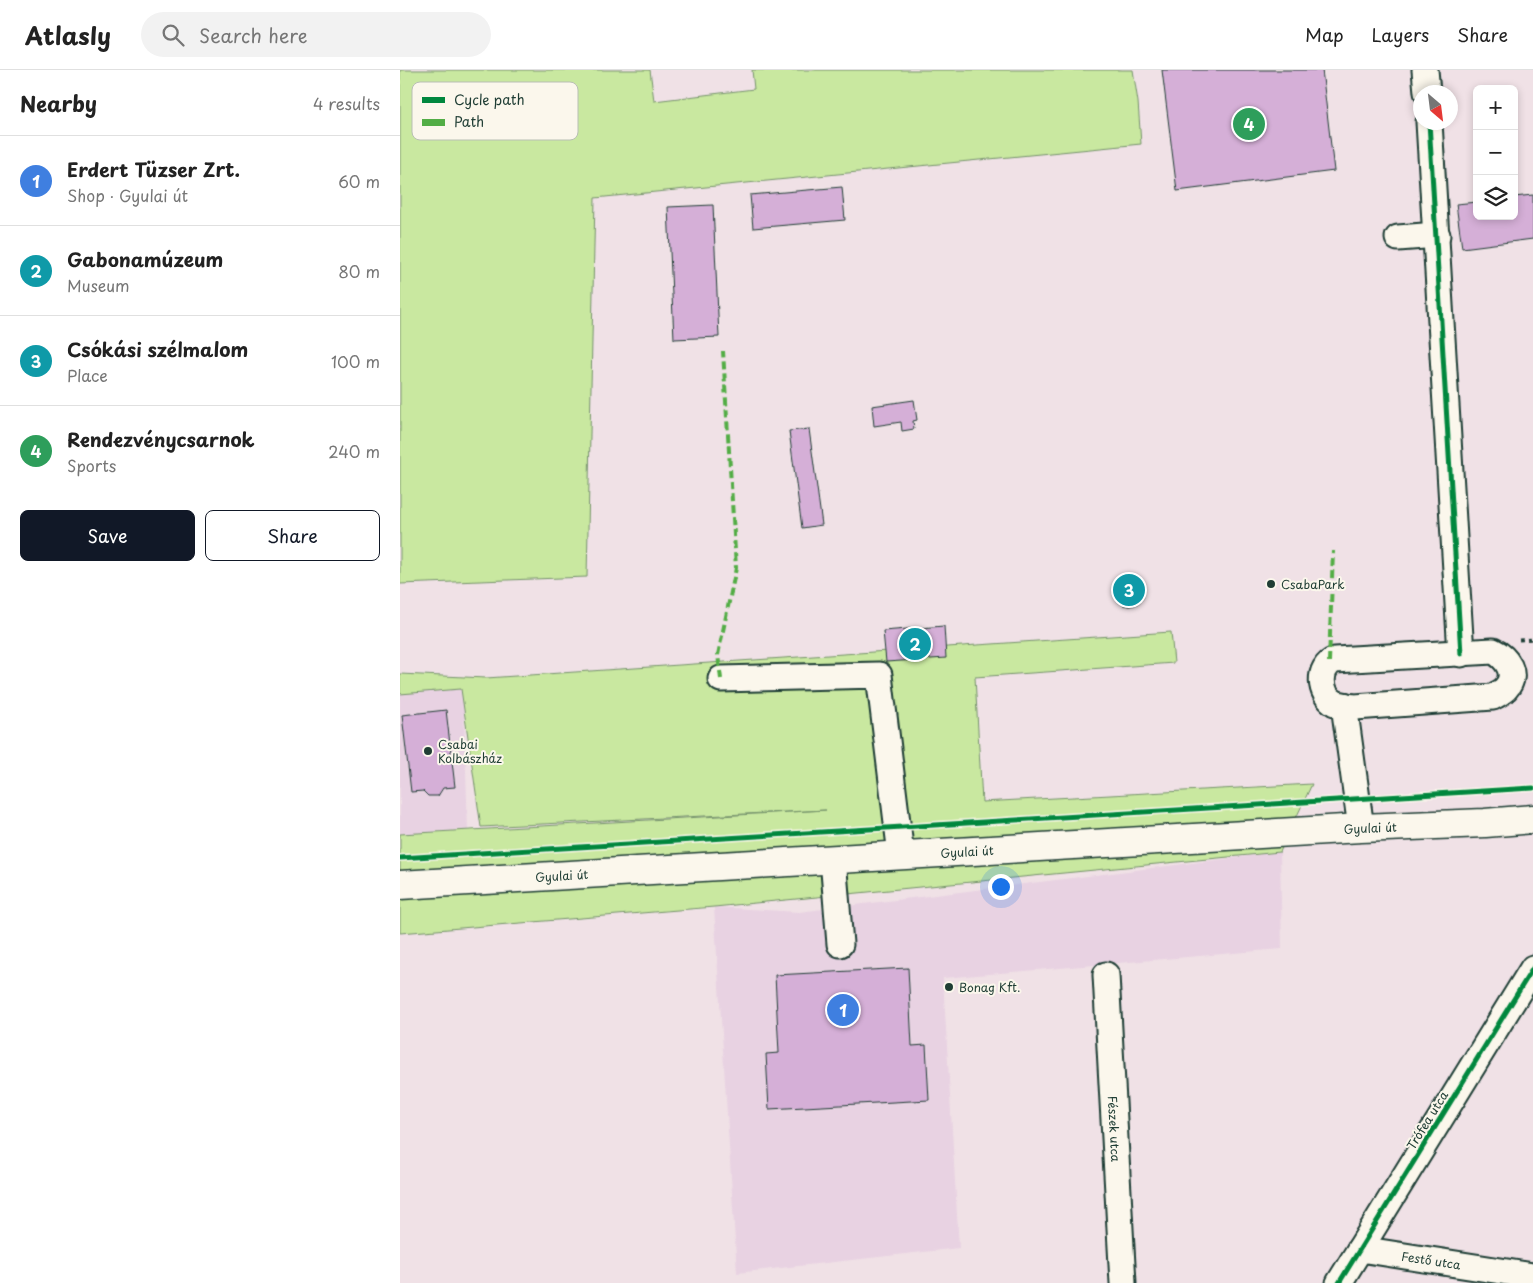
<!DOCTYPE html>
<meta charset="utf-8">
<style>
body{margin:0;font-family:"Playpen Sans",sans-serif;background:#f2f2f2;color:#222}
.controls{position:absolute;right:15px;top:15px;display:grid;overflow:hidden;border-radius:8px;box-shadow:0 2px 8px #0003}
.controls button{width:45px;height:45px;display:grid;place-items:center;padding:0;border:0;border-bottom:1px solid #e0e0e0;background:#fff;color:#222;font:25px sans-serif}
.compass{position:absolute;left:1013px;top:15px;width:45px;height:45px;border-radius:50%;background:#fff;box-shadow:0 2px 8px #0003;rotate:152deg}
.you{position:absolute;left:600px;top:816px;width:18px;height:18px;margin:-12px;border:4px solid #fff;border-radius:50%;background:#1a73e8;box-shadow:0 0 0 8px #1a73e833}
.badge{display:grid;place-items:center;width:32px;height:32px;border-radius:50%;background:#111827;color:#fff;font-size:16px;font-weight:700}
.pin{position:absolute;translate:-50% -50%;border:2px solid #fff;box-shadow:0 1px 5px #0006}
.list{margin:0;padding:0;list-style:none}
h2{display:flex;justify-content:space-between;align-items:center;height:65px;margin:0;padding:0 20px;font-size:21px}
h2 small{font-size:16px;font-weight:400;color:#767676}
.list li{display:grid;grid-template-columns:32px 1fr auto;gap:15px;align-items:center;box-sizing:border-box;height:90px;padding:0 20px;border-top:1px solid #e0e0e0}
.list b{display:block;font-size:19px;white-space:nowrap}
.list p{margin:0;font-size:16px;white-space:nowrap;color:#767676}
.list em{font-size:16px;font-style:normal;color:#767676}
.actions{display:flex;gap:10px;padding:15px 20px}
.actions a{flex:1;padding:11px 0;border:1px solid #111827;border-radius:8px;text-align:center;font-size:18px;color:#111827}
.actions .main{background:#111827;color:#fff}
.icon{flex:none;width:28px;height:28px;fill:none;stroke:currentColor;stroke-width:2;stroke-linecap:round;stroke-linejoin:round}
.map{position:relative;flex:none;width:1133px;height:1213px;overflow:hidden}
header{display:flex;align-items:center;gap:30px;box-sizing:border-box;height:70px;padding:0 25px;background:#fff;border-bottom:1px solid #e0e0e0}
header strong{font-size:24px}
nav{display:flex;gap:28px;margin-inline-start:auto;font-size:18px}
.search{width:350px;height:45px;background:#f2f2f2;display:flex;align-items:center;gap:12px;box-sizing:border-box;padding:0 18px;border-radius:28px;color:#767676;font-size:19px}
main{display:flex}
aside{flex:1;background:#fff}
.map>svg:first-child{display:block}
.built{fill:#e8d2e2}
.green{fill:#c9e8a0;stroke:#74926a}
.building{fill:#d5afd7;stroke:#1f3d34}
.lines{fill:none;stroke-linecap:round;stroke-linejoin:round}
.minor-casing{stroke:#1f3d34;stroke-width:29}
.major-casing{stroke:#1f3d34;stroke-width:31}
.path{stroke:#1f3d34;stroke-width:3;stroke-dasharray:4 4;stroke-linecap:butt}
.minor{stroke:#fbf7ec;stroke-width:25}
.major{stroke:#fbf7ec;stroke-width:28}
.quiet{stroke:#52ad45;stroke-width:4;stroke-dasharray:8 4;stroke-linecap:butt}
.cycleway-casing{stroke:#fbf7ec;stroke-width:8}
.cycleway{stroke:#00873e;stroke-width:5}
.poi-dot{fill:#1f3d34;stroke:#fbf7ec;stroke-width:2}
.labels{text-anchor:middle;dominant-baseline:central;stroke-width:4;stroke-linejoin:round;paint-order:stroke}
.poi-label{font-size:12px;fill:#1f3d34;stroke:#fbf7ec;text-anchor:start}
.street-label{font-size:12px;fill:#1f3d34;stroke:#fbf7ec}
.key{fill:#fbf7ec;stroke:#b9bfb5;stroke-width:1}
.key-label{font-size:14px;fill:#1f3d34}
</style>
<header>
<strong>Atlasly</strong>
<div class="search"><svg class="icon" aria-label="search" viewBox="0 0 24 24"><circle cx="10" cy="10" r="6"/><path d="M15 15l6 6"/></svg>Search here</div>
<nav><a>Map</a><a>Layers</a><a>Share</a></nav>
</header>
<main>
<aside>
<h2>Nearby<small>4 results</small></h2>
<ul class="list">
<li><span class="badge" style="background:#3f7fe0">1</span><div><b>Erdert Tüzser Zrt.</b><p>Shop · Gyulai út</p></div><em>60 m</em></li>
<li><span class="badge" style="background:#0f9aa8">2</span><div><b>Gabonamúzeum</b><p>Museum</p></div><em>80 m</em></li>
<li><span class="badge" style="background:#0f9aa8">3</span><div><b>Csókási szélmalom</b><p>Place</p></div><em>100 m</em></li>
<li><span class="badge" style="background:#2e9e5b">4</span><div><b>Rendezvénycsarnok</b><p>Sports</p></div><em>240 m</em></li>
</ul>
<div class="actions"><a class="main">Save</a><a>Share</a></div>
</aside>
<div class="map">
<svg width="1133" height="1213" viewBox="0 0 1133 1213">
<rect width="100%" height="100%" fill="#f0e1e6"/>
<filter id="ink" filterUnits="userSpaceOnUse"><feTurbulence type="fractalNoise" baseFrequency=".02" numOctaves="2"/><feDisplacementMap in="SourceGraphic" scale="10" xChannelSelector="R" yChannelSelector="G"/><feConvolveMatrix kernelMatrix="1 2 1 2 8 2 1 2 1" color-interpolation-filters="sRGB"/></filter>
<g filter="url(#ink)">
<g class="built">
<polygon points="63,613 68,760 0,764 0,615"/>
<polygon points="880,782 882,879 543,908 559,1178 337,1203 314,837 399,842"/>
</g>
<g class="green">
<polygon points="0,0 250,0 254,31 354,19 352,0 733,0 738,32 741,74 195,128 187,507 0,514"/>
<polygon points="771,562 774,593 575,607 582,732 912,714 880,782 314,837 0,863 0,764 426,740 81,757 61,619 0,624 0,604 86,608"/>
</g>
<g class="building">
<polygon points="762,0 922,0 934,101 777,121"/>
<polygon points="442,117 445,150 353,158 350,125"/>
<polygon points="1133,125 1133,169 1062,178 1056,134 1077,132 1077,146 1114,146 1114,127"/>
<polygon points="313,135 319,267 274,269 268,137"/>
<polygon points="514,330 517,350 513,351 514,359 502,361 501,352 474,356 472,336"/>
<polygon points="409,359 422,455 402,458 389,361"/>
<circle cx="729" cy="521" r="15"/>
<polygon points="544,556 546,588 486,592 483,561"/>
<polygon points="46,640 55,717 43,718 38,726 28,726 23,721 11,722 2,645"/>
<polygon points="508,898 512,976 526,975 529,1030 369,1039 366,984 379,983 375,905"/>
</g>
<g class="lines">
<g class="minor-casing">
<g id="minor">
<polyline points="1025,0 1027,22"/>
<polyline points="1029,52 1061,584"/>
<polyline points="998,168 1037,165"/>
<path d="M1093,581c13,6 26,23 13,37 -3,4 -9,6 -13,9l-138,10c-7,-1 -14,-1 -20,-4 -16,-9 -18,-36 0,-43z"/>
<polyline points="321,609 479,605 501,785"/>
<polyline points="944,635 961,758"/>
<polyline points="433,789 440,874"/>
<path id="s1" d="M706,905l17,308"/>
<path id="s2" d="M960,1179l173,27"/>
<polyline points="939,1213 1133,898"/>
</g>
</g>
<g class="major-casing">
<g id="major">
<path id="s3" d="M0,815l961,-57 124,-5 48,-4"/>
</g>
</g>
<polyline class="path" points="1119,570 1133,569"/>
<use href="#minor" class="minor"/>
<use href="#major" class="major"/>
<g class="quiet">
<polyline points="929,592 933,481"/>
<polyline points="321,609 318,585 336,498 323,281"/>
</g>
<g class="cycleway-casing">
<g id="cycleway">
<polyline points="1029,52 1061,584"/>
<polyline points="0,788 1133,718"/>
<polyline points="939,1213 1133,898"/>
</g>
</g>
<use href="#cycleway" class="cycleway"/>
</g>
</g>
<g class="poi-dot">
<circle cx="871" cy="514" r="5"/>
<circle cx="28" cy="681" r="5"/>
<circle cx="549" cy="917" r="5"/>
</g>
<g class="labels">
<g class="poi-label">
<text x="881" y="514">CsabaPark</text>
<text x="38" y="674">Csabai<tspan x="38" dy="14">Kolbászház</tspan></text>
<text x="559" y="917">Bonag Kft.</text>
</g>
<g class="street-label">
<text stroke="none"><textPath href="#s3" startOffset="972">Gyulai út</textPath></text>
<text stroke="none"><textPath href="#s3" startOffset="568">Gyulai út</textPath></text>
<text stroke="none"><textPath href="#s3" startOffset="162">Gyulai út</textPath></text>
<text transform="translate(1027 1050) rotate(-58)">Trófea utca</text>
<text stroke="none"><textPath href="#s1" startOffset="154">Fészek utca</textPath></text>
<text stroke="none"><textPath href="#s2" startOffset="72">Festő utca</textPath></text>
</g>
</g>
<rect x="12" y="12" width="166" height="58" rx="8" class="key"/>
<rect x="22" y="27" width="23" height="6" fill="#00873e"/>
<rect x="22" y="49" width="23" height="7" fill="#52ad45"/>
<g class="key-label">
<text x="54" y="35">Cycle path</text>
<text x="54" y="57">Path</text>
</g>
</svg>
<div class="controls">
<button>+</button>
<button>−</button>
<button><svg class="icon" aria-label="layers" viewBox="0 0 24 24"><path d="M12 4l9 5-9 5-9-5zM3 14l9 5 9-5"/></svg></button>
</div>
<svg class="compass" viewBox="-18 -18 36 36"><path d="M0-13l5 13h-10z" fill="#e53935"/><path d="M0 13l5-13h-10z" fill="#767676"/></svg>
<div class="you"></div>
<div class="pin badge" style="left:443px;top:940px;background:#3f7fe0">1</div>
<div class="pin badge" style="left:515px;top:574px;background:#0f9aa8">2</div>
<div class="pin badge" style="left:729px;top:520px;background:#0f9aa8">3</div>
<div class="pin badge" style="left:849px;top:54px;background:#2e9e5b">4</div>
</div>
</main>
